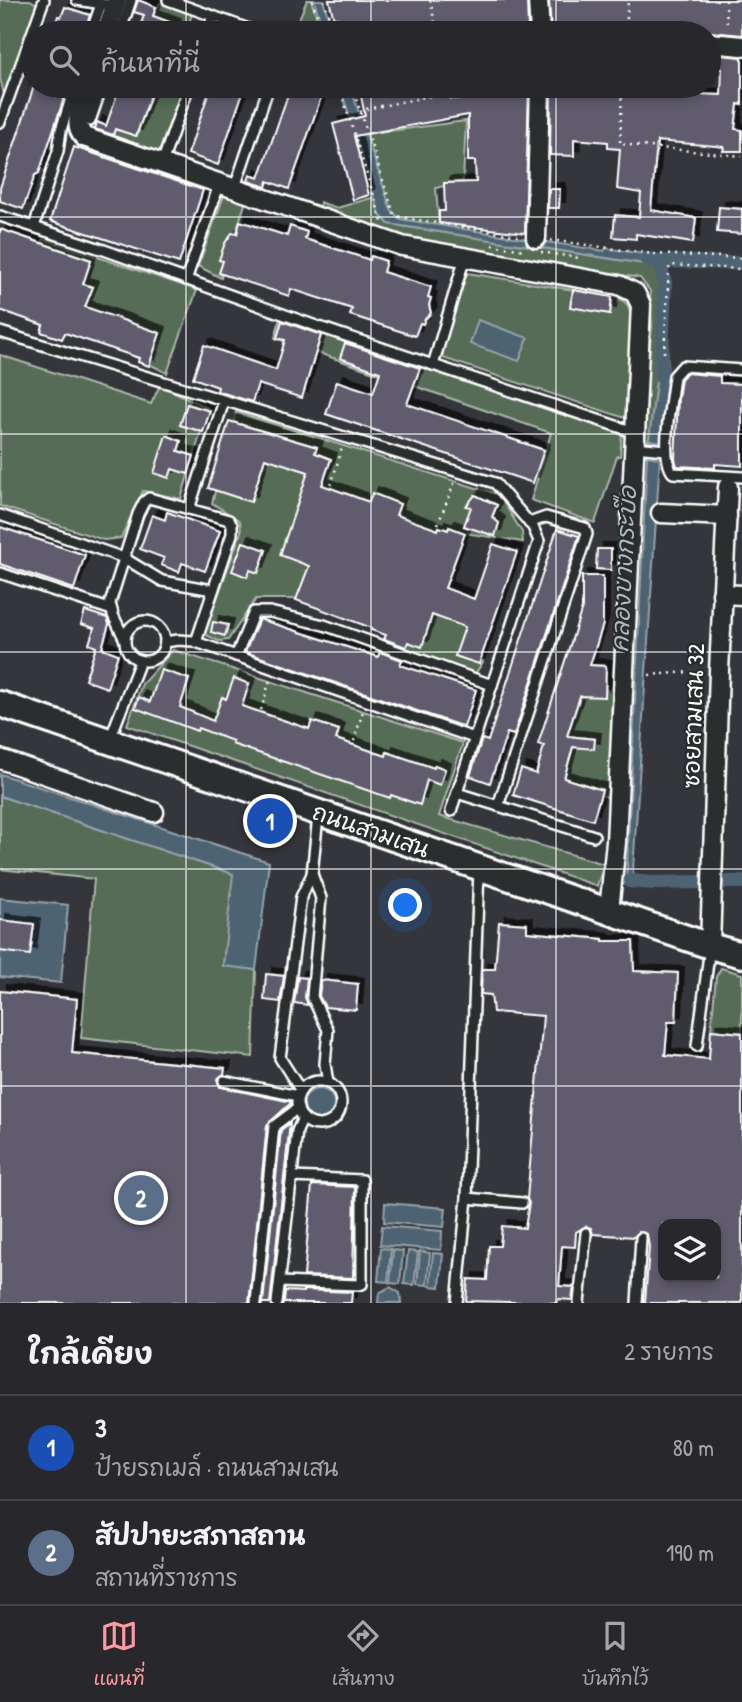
<!DOCTYPE html>
<html lang="th">
<meta charset="utf-8">
<style>
body{margin:0;font-family:"Patrick Hand","Playpen Sans Thai",sans-serif;background:#343438;color:#f1f3f6}
.controls{position:absolute;right:21px;bottom:21px;display:grid;overflow:hidden;border-radius:14px;box-shadow:0 4px 10px #0003}
.controls button{width:63px;height:63px;display:grid;place-items:center;padding:0;border:0;border-bottom:2px solid #444448;background:#28282c;color:#f1f3f6;font:35px sans-serif}
.you{position:absolute;left:406px;top:906px;width:24px;height:24px;margin:-18px;border:5px solid #fff;border-radius:50%;background:#1a73e8;box-shadow:0 0 0 10px #1a73e833}
.badge{display:grid;place-items:center;width:46px;height:46px;border-radius:50%;background:#ff9aa2;color:#fff;font-size:23px;font-weight:700}
.pin{position:absolute;translate:-50% -50%;border:4px solid #fff;box-shadow:0 2px 7px #0006}
.list{margin:0;padding:0;list-style:none}
h2{display:flex;justify-content:space-between;align-items:center;height:91px;margin:0;padding:0 28px;font-size:30px}
h2 small{font-size:23px;font-weight:400;color:#a5a6a9}
.list li{display:grid;grid-template-columns:46px 1fr auto;gap:21px;align-items:center;box-sizing:border-box;height:105px;padding:0 28px;border-top:2px solid #444448}
.list b{display:block;font-size:26px;white-space:nowrap}
.list p{margin:0;font-size:23px;white-space:nowrap;color:#a5a6a9}
.list em{font-size:23px;font-style:normal;color:#a5a6a9}
.icon{flex:none;width:38px;height:38px;fill:none;stroke:currentColor;stroke-width:2;stroke-linecap:round;stroke-linejoin:round}
.map{position:relative;flex:none;width:742px;height:1303px;overflow:hidden}
.search{position:absolute;background:#28282c;box-shadow:0 4px 10px #0003;left:21px;right:21px;top:21px;height:77px;display:flex;align-items:center;gap:18px;box-sizing:border-box;padding:0 24px;border-radius:38px;color:#a5a6a9;font-size:26px}
.sheet{height:301px;background:#28282c}
nav{display:flex;justify-content:space-around;align-items:center;box-sizing:border-box;height:98px;border-top:2px solid #444448;background:#28282c;font-size:19px;color:#a5a6a9}
nav a{display:grid;justify-items:center;gap:4px}
nav .on{color:#ff9aa2}
.map>svg:first-child{display:block}
.green{fill:#576c57;stroke:#abb6ab;stroke-width:2}
.water{fill:#4e6472;stroke:#95a2aa;stroke-width:2}
.lines{fill:none;stroke-linecap:round;stroke-linejoin:round}
.canal{stroke:#4e6472;stroke-width:14}
.building{fill:#615c6e;stroke:#fff;stroke-width:2;fill-rule:evenodd;filter:url(#shadow)}
.lane-casing{stroke:#fff;stroke-width:14}
.street-casing{stroke:#fff;stroke-width:23}
.secondary-casing{stroke:#fff;stroke-width:30}
.path{stroke:#fff;stroke-width:2.5;stroke-dasharray:2 5;stroke-linecap:butt}
.lane{stroke:#2a2d2e;stroke-width:9}
.street{stroke:#2a2d2e;stroke-width:18}
.secondary{stroke:#2a2d2e;stroke-width:24}
.grid{fill:none;stroke:#fff;stroke-width:2;stroke-opacity:0.55}
.labels{text-anchor:middle;dominant-baseline:central;stroke-width:5;stroke-linejoin:round;paint-order:stroke}
.street-label{font-size:23px;fill:#fff;stroke:#2a2d2e}
.water-label{font-size:24px;font-style:italic;fill:#afb9c0;stroke:#2a2d2e}
</style>
<div class="map">
<svg width="742" height="1303" viewBox="0 0 742 1303">
<defs>
<filter id="shadow"><feDropShadow dx="6" dy="-6" stdDeviation="0" flood-color="#0009"/></filter>
</defs>
<rect width="100%" height="100%" fill="#35363b"/>
<filter id="ink" filterUnits="userSpaceOnUse"><feTurbulence type="fractalNoise" baseFrequency=".0143" numOctaves="2"/><feDisplacementMap in="SourceGraphic" scale="14" xChannelSelector="R" yChannelSelector="G"/><feConvolveMatrix kernelMatrix="1 2 1 2 8 2 1 2 1" color-interpolation-filters="sRGB"/></filter>
<g filter="url(#ink)">
<g class="green">
<polygon points="0,0 30,0 37,4 38,10 5,99 0,78"/>
<polygon points="307,0 311,0 322,33 293,33"/>
<polygon points="160,3 192,14 186,33 172,33 174,24 153,16"/>
<polygon points="154,86 167,86 167,89 181,93 159,152 112,139 115,129 137,136"/>
<polygon points="466,121 463,181 436,188 439,226 400,219 391,210 366,134"/>
<polygon points="225,193 246,201 221,278 198,266"/>
<polygon points="375,197 380,215 389,224 657,266 663,281 659,358 649,440 640,439 652,326 650,291 640,278 414,242 319,210 320,202 337,208"/>
<polygon points="43,239 197,290 167,373 40,308"/>
<polygon points="467,273 618,297 627,304 633,320 631,420 443,358 441,352"/>
<polygon points="280,319 622,433 620,456 617,456 595,523 531,500 551,433 275,338"/>
<polygon points="0,355 151,404 160,385 208,408 181,499 143,491 121,538 104,540 0,506"/>
<polygon points="236,412 499,495 522,532 523,542 465,533 395,555 382,590 293,599 256,599 228,640 219,641 204,634 241,532 240,521 212,503"/>
<polygon points="424,605 472,620 461,647 483,662 475,674 405,650"/>
<polygon points="173,650 463,743 439,816 604,864 597,886 127,725 142,684"/>
<polygon points="579,686 612,691 609,797 582,792 556,766"/>
<polygon points="0,796 234,874 223,965 256,970 253,1057 81,1038 94,879 0,869"/>
<polygon points="721,968 742,974 742,1033 711,1030 716,977"/>
</g>
<g class="water">
<polygon points="314,0 323,0 333,33 324,33"/>
<polygon points="340,86 350,86 391,210 400,219 604,251 606,248 668,258 664,267 389,224 380,215"/>
<polygon points="478,320 528,338 519,361 470,344"/>
<polygon points="659,358 668,358 662,442 649,440"/>
<polygon points="647,456 660,458 632,885 626,884"/>
<polygon points="0,774 269,862 256,970 223,966 233,874 0,796"/>
<polygon points="0,898 68,905 61,983 0,977"/>
<circle cx="319" cy="1104" r="15"/>
<polygon points="385,1203 446,1208 444,1227 384,1222"/>
<polygon points="382,1226 442,1231 441,1250 380,1245"/>
<polygon points="381,1248 391,1249 388,1282 378,1281"/>
<polygon points="393,1250 403,1251 400,1284 390,1283"/>
<polygon points="408,1251 418,1252 414,1285 404,1284"/>
<polygon points="420,1251 430,1253 427,1285 417,1284"/>
<polygon points="433,1253 443,1254 440,1287 430,1286"/>
<polygon points="390,1287 400,1293 401,1303 378,1303 379,1293"/>
</g>
<g class="lines">
<g class="canal">
<polyline points="646,259 659,261 665,283 661,377"/>
<polyline points="659,261 742,263"/>
<polyline points="629,881 653,883 700,882"/>
<polyline points="724,882 742,882"/>
</g>
</g>
<g class="building">
<polygon points="138,0 156,7 153,16 175,24 172,33 138,33 144,15 134,12"/>
<polygon points="329,0 527,0 528,29 443,33 342,33 338,18 334,19"/>
<polygon points="549,0 742,0 742,35 710,32 665,33 623,28 623,33 551,33"/>
<polygon points="65,7 90,15 84,33 52,33 58,16 61,17"/>
<polygon points="709,54 742,57 742,105 738,104 735,129 742,130 742,151 723,151 724,147 716,146 657,141 651,210 696,218 693,243 636,234 636,239 613,237 615,215 639,217 641,193 617,189 620,149 608,148 608,142 574,139 574,156 550,155 551,86 696,86 696,94 721,95 722,69 709,68"/>
<polygon points="34,86 68,86 39,173 35,175 23,209 0,201 0,188"/>
<polygon points="120,86 154,86 136,136 115,129 113,135 95,129 97,122 106,126"/>
<polygon points="211,86 245,86 218,165 188,154"/>
<polygon points="291,86 325,86 289,189 268,181 266,187 248,181 250,175 259,178"/>
<polygon points="359,86 447,86 451,99 477,99 477,86 529,86 525,233 439,223 439,211 445,211 444,183 476,182 475,161 468,161 468,115 354,136 369,195 353,200 333,124 365,116"/>
<polygon points="74,147 203,190 179,263 50,221"/>
<polygon points="549,189 560,189 559,208 548,208"/>
<polygon points="719,207 742,209 742,234 717,232"/>
<polygon points="240,221 287,236 290,226 307,232 305,239 370,260 371,256 386,261 383,272 431,287 428,297 431,298 429,305 431,313 425,319 423,324 420,323 415,336 350,315 352,309 291,289 289,296 219,273 223,261 219,260 225,243 232,233 237,234"/>
<polygon points="0,229 91,260 83,284 93,287 85,307 160,333 149,366 138,362 139,358 65,333 62,339 41,332 43,325 0,310"/>
<polygon points="573,290 612,297 610,314 570,307"/>
<polygon points="282,321 321,335 302,398 258,384 252,402 217,391 218,387 193,378 204,345 276,370 285,340 277,338"/>
<polygon points="345,343 420,368 407,404 544,450 533,483 326,414 337,381 373,393 380,372 340,358"/>
<polygon points="686,373 720,376 720,383 742,384 742,466 715,464 715,468 677,466 675,459 678,398 681,379"/>
<polygon points="187,404 210,411 203,432 180,425"/>
<polygon points="229,421 317,447 315,453 331,459 322,485 369,502 372,493 400,504 396,515 438,530 439,527 448,530 449,527 465,533 445,588 474,599 493,544 517,552 479,664 455,656 465,627 432,615 422,647 408,642 406,647 384,639 386,635 371,630 372,628 296,600 309,566 280,555 308,472 265,458 251,502 208,488"/>
<polygon points="166,435 181,441 178,451 194,456 188,474 172,469 169,478 154,473"/>
<polygon points="475,495 497,505 492,517 499,523 495,536 464,526 471,507 466,506"/>
<polygon points="167,512 220,531 205,571 182,563 179,572 161,565 164,558 140,549 152,515 165,520"/>
<polygon points="0,527 85,555 74,589 0,564"/>
<polygon points="557,529 579,536 514,735 507,733 490,783 470,776 482,739 488,741"/>
<polygon points="243,542 266,550 258,573 250,570 247,577 232,571"/>
<polygon points="597,549 611,549 611,570 596,569"/>
<polygon points="582,576 603,576 603,624 590,665 606,666 605,697 580,696 567,736 595,739 594,749 573,747 564,778 602,790 593,820 513,795 521,769 536,774 544,746 538,744 582,608"/>
<polygon points="85,611 107,618 109,624 102,648 118,654 107,688 85,680 96,647 89,644 94,628 81,624"/>
<polygon points="259,619 378,657 380,652 402,660 400,665 476,690 464,727 245,652"/>
<polygon points="213,622 228,625 225,636 211,632"/>
<polygon points="161,670 189,679 180,707 213,721 222,697 226,699 234,678 249,684 242,706 309,729 312,721 339,730 336,739 386,756 387,752 434,768 435,765 445,769 440,785 427,780 420,805 391,795 390,798 232,744 233,741 198,728 197,731 135,708 139,697 150,702"/>
<polygon points="0,920 34,924 30,955 0,951"/>
<path d="M499,922l28,2v8l76,7v2h30l1,30 44,2 -2,49h-8l-3,33 44,4 2,-29 31,3v270h-97l4,-56 -2,-13 -8,-2 -5,5 -41,-3 -2,-6 -5,-2 -10,6 -1,15 -13,-1 -3,40 15,1 -2,13 -14,-1 -1,4 -91,-2 2,-22 19,1 2,-34h11l2,-20 23,2 4,-25 -2,-4 16,-183 -50,-4 -2,-17 -10,-1 1,-25h13zM663,1224h53v53h-53z"/>
<polygon points="266,974 284,976 280,1002 264,1000"/>
<polygon points="298,977 307,978 305,997 308,1005 294,1003"/>
<polygon points="321,980 358,984 356,1010 325,1007 319,996"/>
<polygon points="0,991 77,999 72,1053 225,1068 224,1074 217,1079 220,1087 292,1102 267,1125 249,1303 0,1303"/>
<polygon points="290,1123 270,1303 263,1303 281,1130"/>
<polygon points="312,1185 355,1187 353,1278 304,1276"/>
<polygon points="303,1290 352,1292 351,1303 284,1303 285,1291 303,1292"/>
</g>
<g class="lines">
<g class="lane-casing">
<g id="lane">
<polyline points="77,0 115,6"/>
<polyline points="168,0 260,33"/>
<polyline points="91,33 101,4"/>
<polyline points="120,33 131,0"/>
<polyline points="207,33 213,16"/>
<polyline points="90,121 102,86"/>
<polyline points="0,122 44,0"/>
<polyline points="162,163 189,86"/>
<polyline points="235,187 269,86"/>
<polyline points="0,216 104,250 319,327 634,432"/>
<polyline points="34,227 58,151 61,130 75,86"/>
<polyline points="186,280 220,182"/>
<polyline points="0,332 495,483 533,527 539,541 451,811"/>
<polyline points="433,365 465,257"/>
<path d="M742,370l-59,-4 -9,10c-2,21 -15,82 -1,97l69,4"/>
<polyline points="634,447 666,450"/>
<polyline points="189,509 224,401"/>
<polyline points="0,515 124,558 162,581 213,590"/>
<polyline points="0,573 112,610"/>
<circle cx="145" cy="641" r="20"/>
<polyline points="125,640 113,615 110,603 138,514 144,502 149,498 229,520 232,525 232,534 196,642"/>
<polyline points="165,642 178,640 193,641 474,738"/>
<polyline points="236,656 254,612 270,612 324,625 492,685"/>
<polyline points="110,739 140,661"/>
<polyline points="457,793 594,836"/>
<polyline points="498,806 587,534 585,528 546,517 529,523"/>
<polyline points="312,874 321,898 312,997 328,1030 325,1064 328,1083"/>
<polyline points="697,1046 710,947"/>
<polyline points="224,1081 298,1096"/>
<circle cx="319" cy="1103" r="22"/>
<polyline points="301,1091 280,1058 301,897 312,874 318,816"/>
<polyline points="467,1198 522,1203"/>
<polyline points="280,1282 358,1285 362,1284 362,1180 292,1177"/>
<polyline points="256,1303 274,1126 298,1108"/>
<polyline points="277,1303 297,1131 303,1118"/>
<polyline points="457,1303 467,1198 479,869"/>
<polyline points="579,1303 586,1233"/>
<polyline points="637,1303 641,1238"/>
</g>
</g>
<g class="street-casing">
<g id="street">
<polyline points="538,0 540,33"/>
<polyline points="106,33 117,0"/>
<polyline points="709,43 742,46"/>
<path d="M89,86c-5,16 -18,38 -5,51l318,109 217,39 16,8 6,12 -25,537 -7,69"/>
<polyline points="536,238 540,86"/>
<polyline points="661,513 727,516"/>
<polyline points="722,594 742,595"/>
<polyline points="0,759 154,812"/>
<polyline points="710,946 719,671 728,487"/>
</g>
</g>
<g class="secondary-casing">
<polyline id="secondary" points="0,704 710,946 742,955"/>
</g>
<g class="path">
<polyline points="312,0 323,33"/>
<polyline points="324,0 334,33"/>
<polyline points="430,0 437,33"/>
<polyline points="726,0 727,28"/>
<polyline points="469,33 526,31"/>
<polyline points="626,33 628,0"/>
<polyline points="339,86 382,222"/>
<polyline points="352,86 394,214 400,217 519,236"/>
<polyline points="554,87 622,91 622,86"/>
<polyline points="622,91 620,144 742,156"/>
<polyline points="360,112 366,109 446,93 450,91 450,86"/>
<polyline points="550,240 653,254 742,258"/>
<polyline points="492,245 524,250"/>
<polyline points="541,252 579,258"/>
<polyline points="664,353 669,269 671,265 742,269"/>
<polyline points="331,485 342,448"/>
<polyline points="438,524 455,481"/>
<polyline points="649,675 705,671"/>
<polyline points="261,710 270,680"/>
<polyline points="354,741 363,711"/>
</g>
<use href="#lane" class="lane"/>
<use href="#street" class="street"/>
<use href="#secondary" class="secondary"/>
</g>
</g>
<path class="grid" d="M186,0v33M371,0v33M556,0v33M186,86v1217M371,86v1217M556,86v1217M0,217h742M0,434h742M0,652h742M0,869h742M0,1086h742"/>
<g class="labels">
<g class="street-label">
<text transform="translate(693 716) rotate(-88)">ซอยสามเสน 32</text>
<text transform="translate(371 830) rotate(19)">ถนนสามเสน</text>
</g>
<g class="water-label">
<text transform="translate(623 569) rotate(-87)">คลองบางกระบือ</text>
</g>
</g>
</svg>
<div class="controls">
<button><svg class="icon" aria-label="layers" viewBox="0 0 24 24"><path d="M12 4l9 5-9 5-9-5zM3 14l9 5 9-5"/></svg></button>
</div>
<div class="you"></div>
<div class="pin badge" style="left:270px;top:821px;background:#1a4fb4">1</div>
<div class="pin badge" style="left:141px;top:1198px;background:#5c6f8a">2</div>
<div class="search"><svg class="icon" aria-label="search" viewBox="0 0 24 24"><circle cx="10" cy="10" r="6"/><path d="M15 15l6 6"/></svg>ค้นหาที่นี่</div>
</div>
<section class="sheet">
<h2>ใกล้เคียง<small>2 รายการ</small></h2>
<ul class="list">
<li><span class="badge" style="background:#1a4fb4">1</span><div><b>3</b><p>ป้ายรถเมล์ · ถนนสามเสน</p></div><em>80 m</em></li>
<li><span class="badge" style="background:#5c6f8a">2</span><div><b>สัปปายะสภาสถาน</b><p>สถานที่ราชการ</p></div><em>190 m</em></li>
</ul>
</section>
<nav>
<a class="on"><svg class="icon" aria-label="map" viewBox="0 0 24 24"><path d="M3 6l6-2 6 2 6-2v14l-6 2-6-2-6 2zM9 4v14M15 6v14"/></svg>แผนที่</a>
<a><svg class="icon" aria-label="directions" viewBox="0 0 24 24"><path d="M12 3l9 9-9 9-9-9zM9 14v-3h6M13 9l2 2-2 2"/></svg>เส้นทาง</a>
<a><svg class="icon" aria-label="saved" viewBox="0 0 24 24"><path d="M7 4h10v16l-5-4-5 4z"/></svg>บันทึกไว้</a>
</nav>
